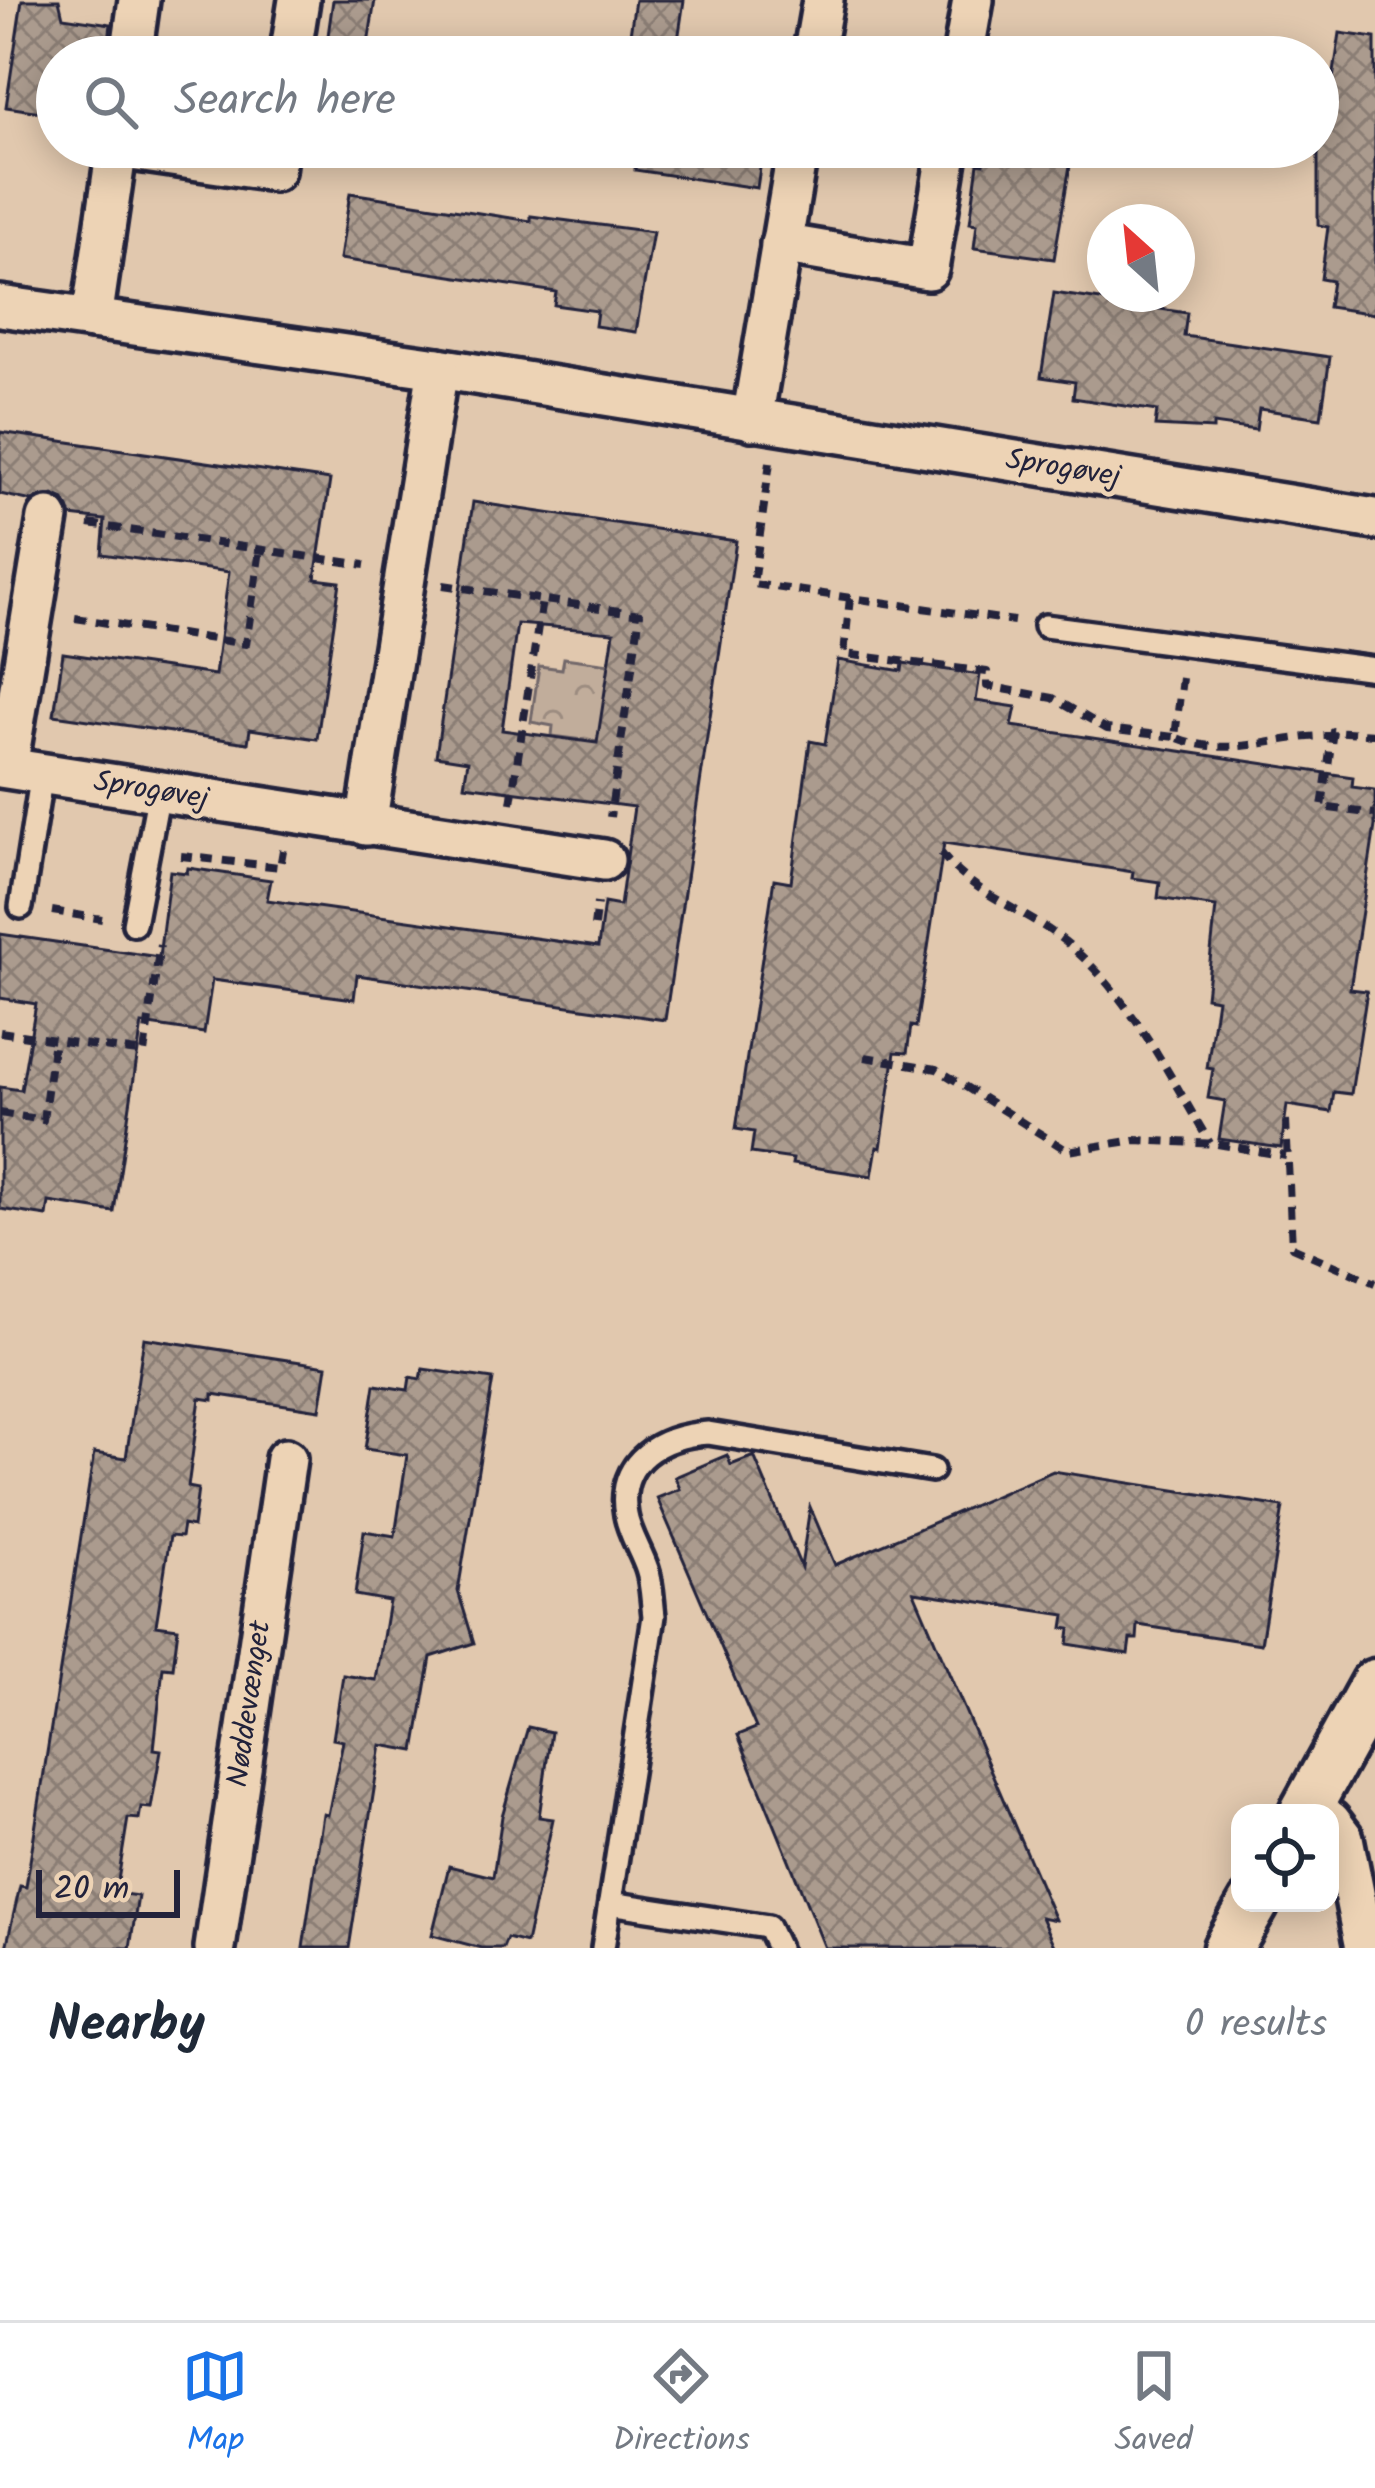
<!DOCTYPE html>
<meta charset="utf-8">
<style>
body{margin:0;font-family:Kalam,sans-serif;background:#f6f6f7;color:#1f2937}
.controls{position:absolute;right:36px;bottom:36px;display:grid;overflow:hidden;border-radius:24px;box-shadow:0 6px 30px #0003}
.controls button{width:108px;height:108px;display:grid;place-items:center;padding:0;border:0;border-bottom:3px solid #e0e1e3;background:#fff;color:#1f2937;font:60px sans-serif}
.compass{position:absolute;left:1087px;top:204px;width:108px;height:108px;border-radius:50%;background:#fff;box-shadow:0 6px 30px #0003;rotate:333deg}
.scale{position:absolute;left:36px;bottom:30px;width:144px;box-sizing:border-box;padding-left:12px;border:6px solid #22223b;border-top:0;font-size:33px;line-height:42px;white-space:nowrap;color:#22223b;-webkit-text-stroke:9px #edd3b5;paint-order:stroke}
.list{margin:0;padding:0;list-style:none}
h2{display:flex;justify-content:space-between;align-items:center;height:156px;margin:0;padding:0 48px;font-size:51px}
h2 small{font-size:39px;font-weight:400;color:#747a83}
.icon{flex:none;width:66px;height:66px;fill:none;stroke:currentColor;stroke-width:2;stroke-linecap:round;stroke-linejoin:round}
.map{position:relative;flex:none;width:1375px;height:1948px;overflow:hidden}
.search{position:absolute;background:#fff;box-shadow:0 6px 30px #0003;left:36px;right:36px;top:36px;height:132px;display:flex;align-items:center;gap:30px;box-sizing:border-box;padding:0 42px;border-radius:66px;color:#747a83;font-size:45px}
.sheet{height:372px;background:#fff}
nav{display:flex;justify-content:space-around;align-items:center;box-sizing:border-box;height:168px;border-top:3px solid #e0e1e3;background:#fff;font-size:33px;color:#747a83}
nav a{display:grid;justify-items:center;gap:6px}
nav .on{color:#1a73e8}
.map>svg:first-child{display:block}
.park{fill:url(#park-crowns);stroke:#72686b;stroke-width:3}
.building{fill:url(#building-cross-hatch);stroke:#22223b;stroke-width:3;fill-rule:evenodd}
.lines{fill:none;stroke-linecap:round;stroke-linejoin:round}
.service-casing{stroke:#22223b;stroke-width:30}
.minor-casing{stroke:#22223b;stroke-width:48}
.tertiary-casing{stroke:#22223b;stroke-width:57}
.path{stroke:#22223b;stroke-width:8;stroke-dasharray:12 9;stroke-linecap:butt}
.service{stroke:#edd3b5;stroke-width:21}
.minor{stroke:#edd3b5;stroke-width:39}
.tertiary{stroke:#edd3b5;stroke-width:48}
.labels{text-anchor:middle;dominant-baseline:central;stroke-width:10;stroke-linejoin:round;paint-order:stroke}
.street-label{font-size:30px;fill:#22223b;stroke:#edd3b5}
</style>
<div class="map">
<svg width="1375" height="1948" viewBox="0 0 1375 1948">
<defs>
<pattern id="park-crowns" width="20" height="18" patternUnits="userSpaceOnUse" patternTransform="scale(3)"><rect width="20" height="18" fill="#c1ad9b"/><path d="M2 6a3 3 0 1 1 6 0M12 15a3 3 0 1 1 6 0" fill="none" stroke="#9c8c80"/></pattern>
<pattern id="building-cross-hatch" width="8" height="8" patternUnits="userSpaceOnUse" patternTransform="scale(3)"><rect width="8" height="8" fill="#ab9b8e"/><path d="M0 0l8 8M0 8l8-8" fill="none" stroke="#8b7e75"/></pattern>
</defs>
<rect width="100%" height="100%" fill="#e1c8ae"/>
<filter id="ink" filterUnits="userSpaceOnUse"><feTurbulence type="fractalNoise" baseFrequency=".00833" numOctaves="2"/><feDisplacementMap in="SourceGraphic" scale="24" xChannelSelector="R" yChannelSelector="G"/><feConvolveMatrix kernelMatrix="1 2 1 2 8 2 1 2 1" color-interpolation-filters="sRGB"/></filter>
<g filter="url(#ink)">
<polygon class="park" points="564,658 610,664 600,742 552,736 553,726 531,722 539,666 562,669"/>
<g class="building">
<polygon points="22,0 59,0 63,17 111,24 107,57 57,57 57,77 47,75 41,112 6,107"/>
<polygon points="333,0 375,0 366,57 325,57"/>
<polygon points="635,0 684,0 676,54 628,48"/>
<polygon points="1340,33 1375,38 1375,314 1328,307 1332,281 1321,279 1328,227 1318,225 1318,84 1332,86"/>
<polygon points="637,147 763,147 757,188 635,170"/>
<polygon points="986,147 1026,147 1072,154 1054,259 974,248 977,224 970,223 978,163 984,164"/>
<polygon points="350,193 531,221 531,216 653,232 636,332 595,326 597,311 554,305 556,292 340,259"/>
<polygon points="1054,293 1187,313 1184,336 1330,357 1321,418 1259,409 1256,430 1213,424 1213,429 1155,426 1157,411 1073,398 1075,382 1041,377"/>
<polygon points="0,432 330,480 315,579 340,582 317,739 250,729 248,743 54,715 63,653 215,675 229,572 102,554 105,520 71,516 64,500 53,495 32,501 0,494"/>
<path d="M473,502l263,39 -71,479 -308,-45 -3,24 -142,-19 -8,53 -62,-9 -28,188 -65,-10 -2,14 -47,-7v-122l21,3 15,-86 -36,-6v-64l159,23 11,-86 17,2 1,-5 83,12 -4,20 331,47 6,-44 16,3 14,-99 -170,-22 4,-24 -32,-5zM517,624l97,8 -17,111 -95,-13z"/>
<polygon points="838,660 902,671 903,663 980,675 976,701 1016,707 1012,726 1353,777 1352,787 1375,790 1375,826 1350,989 1367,991 1351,1094 1334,1092 1331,1112 1287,1105 1281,1148 1219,1139 1225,1101 1208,1098 1213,1069 1207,1068 1217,999 1206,997 1216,907 1158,898 1160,882 1132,878 1133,872 944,843 916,1027 911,1026 907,1053 895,1052 881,1148 877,1147 872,1176 792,1164 793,1159 751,1153 754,1132 736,1129 774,879 791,882 810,741 825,744"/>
<polygon points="144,1338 327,1366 320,1410 213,1394 213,1400 200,1398 188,1487 198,1489 193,1527 183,1525 181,1537 170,1536 156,1625 178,1628 173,1668 163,1667 154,1749 161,1750 151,1808 141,1807 139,1819 128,1818 116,1893 138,1896 130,1948 6,1948 20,1886 26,1887 94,1453 126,1458"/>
<polygon points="423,1369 493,1379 458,1591 474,1643 431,1657 415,1751 381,1745 349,1948 303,1948 323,1814 328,1815 343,1741 333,1739 343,1675 376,1680 389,1601 355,1595 364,1531 395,1536 407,1455 365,1449 375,1385 408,1390 410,1377 421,1379"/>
<polygon points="727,1455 731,1465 754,1456 801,1567 810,1507 835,1565 1053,1471 1283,1507 1261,1644 1138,1625 1137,1639 1130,1639 1128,1654 1068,1644 1070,1629 1063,1628 1065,1615 914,1592 1055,1920 1041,1917 1055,1948 825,1948 738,1735 756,1728 657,1498 680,1489 675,1477"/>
<polygon points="528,1727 551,1732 539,1817 553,1819 526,1943 507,1938 503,1948 481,1948 432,1935 449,1866 493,1877 502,1816"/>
</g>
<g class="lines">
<g class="service-casing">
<g id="service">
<polyline points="1045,626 1375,669"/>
<polyline points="21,907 42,773"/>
<polyline points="134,924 159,792"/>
<polyline points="610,1903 768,1927 778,1948"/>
<path d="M603,1948l51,-332c-2,-15 -2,-33 -7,-47 -6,-18 -18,-36 -21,-54 -10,-55 36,-79 82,-82l224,37"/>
</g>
</g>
<g class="minor-casing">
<g id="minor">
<polyline points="131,57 139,0"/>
<polyline points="290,57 299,0"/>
<polyline points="813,57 823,0"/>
<polyline points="963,57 973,0"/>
<polyline points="117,148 274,171 277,147"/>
<polyline points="781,244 928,269 948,147"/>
<polyline points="0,306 438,368 1375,519"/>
<polyline points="92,319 117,147"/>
<polyline points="752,420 798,147"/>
<polyline points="0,767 604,860"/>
<polyline points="7,767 48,518"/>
<polyline points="366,825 438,368"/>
<polyline points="1330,1821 1343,1838 1365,1948"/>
<polyline points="215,1948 286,1459"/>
</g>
</g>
<g class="tertiary-casing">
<g id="tertiary">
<polyline points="1304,1813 1375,1684"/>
<polyline points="1228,1948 1254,1903"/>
</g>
</g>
<g class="path">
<polyline points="770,462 753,584 1014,621"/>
<polyline points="89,524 365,565"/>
<polyline points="443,585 640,614 610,817"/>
<polyline points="850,598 844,654 987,672 987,686 1053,698 1107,729 1175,737"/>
<polyline points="75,618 246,644 260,550"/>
<path d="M1182,678l-7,59c55,23 100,-2 157,-1"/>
<polyline points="1375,734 1333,731 1322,807 1375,814"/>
<polyline points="511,803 542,600"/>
<path d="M941,853c35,46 92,58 135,98 58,52 94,126 134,192"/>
<polyline points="181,856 280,867 283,850"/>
<polyline points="52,911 102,919"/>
<polyline points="594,926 597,903"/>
<polyline points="0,1032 144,1053 160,945"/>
<polyline points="865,1057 937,1069 1068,1151 1135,1140 1217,1144 1286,1156"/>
<polyline points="0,1113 43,1120 54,1040"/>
<polyline points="1286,1121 1292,1247 1375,1283"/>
</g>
<use href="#service" class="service"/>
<use href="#minor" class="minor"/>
<use href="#tertiary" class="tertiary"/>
</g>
</g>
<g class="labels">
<g class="street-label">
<text transform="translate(1063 469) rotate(9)">Sprogøvej</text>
<text transform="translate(151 791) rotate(9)">Sprogøvej</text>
<text transform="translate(250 1704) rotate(-82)">Nøddevænget</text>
</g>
</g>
</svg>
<div class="controls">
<button><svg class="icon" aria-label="locate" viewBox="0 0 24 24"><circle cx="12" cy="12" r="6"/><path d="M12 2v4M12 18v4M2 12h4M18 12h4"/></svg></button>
</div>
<svg class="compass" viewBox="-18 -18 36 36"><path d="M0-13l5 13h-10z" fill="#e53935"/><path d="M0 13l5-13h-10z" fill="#747a83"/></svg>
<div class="scale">20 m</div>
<div class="search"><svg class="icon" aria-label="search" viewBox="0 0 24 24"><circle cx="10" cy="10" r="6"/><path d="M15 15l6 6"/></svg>Search here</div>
</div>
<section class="sheet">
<h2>Nearby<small>0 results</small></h2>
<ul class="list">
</ul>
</section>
<nav>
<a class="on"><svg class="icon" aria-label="map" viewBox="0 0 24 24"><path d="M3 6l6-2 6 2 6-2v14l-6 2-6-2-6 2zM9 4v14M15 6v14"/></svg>Map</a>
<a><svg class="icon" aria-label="directions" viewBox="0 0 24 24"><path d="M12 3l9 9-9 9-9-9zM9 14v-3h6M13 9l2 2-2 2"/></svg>Directions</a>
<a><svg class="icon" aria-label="saved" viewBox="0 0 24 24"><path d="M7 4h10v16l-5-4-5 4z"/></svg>Saved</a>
</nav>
